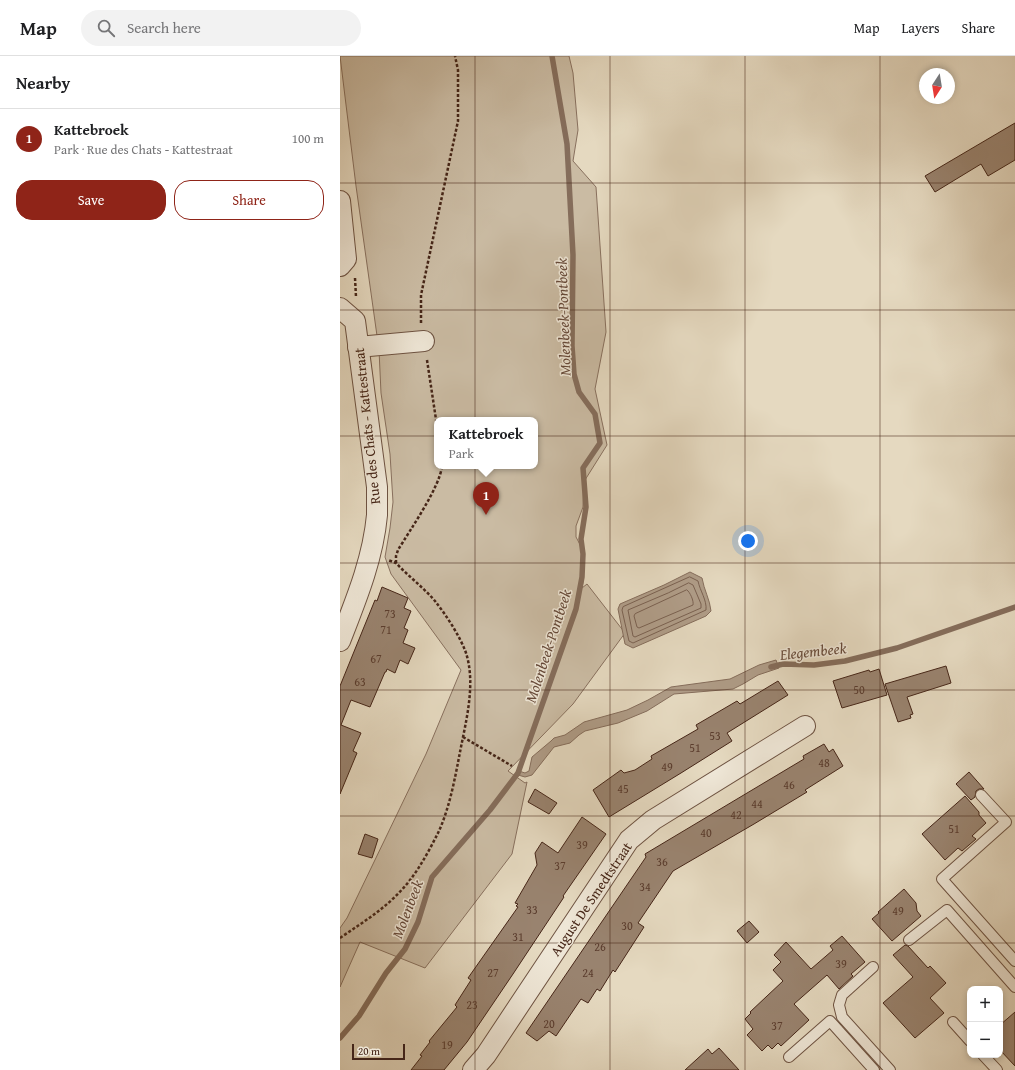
<!DOCTYPE html>
<meta charset="utf-8">
<style>
body{margin:0;font-family:"Gentium Book Plus",serif;background:#f2f2f2;color:#202124}
.controls{position:absolute;right:12px;bottom:12px;display:grid;overflow:hidden;border-radius:8px;box-shadow:0 2px 6px #0003}
.controls button{width:36px;height:36px;display:grid;place-items:center;padding:0;border:0;border-bottom:1px solid #e0e0e0;background:#fff;color:#202124;font:20px sans-serif}
.compass{position:absolute;left:579px;top:12px;width:36px;height:36px;border-radius:50%;background:#fff;box-shadow:0 2px 6px #0003;rotate:192deg}
.scale{position:absolute;left:12px;bottom:10px;width:53px;box-sizing:border-box;padding-left:4px;border:2px solid #462618;border-top:0;font-size:11px;line-height:14px;white-space:nowrap;color:#462618;-webkit-text-stroke:3px #eee6d6;paint-order:stroke}
.you{position:absolute;left:408px;top:485px;width:14px;height:14px;margin:-10px;border:3px solid #fff;border-radius:50%;background:#1a73e8;box-shadow:0 0 0 6px #1a73e833}
.badge{display:grid;place-items:center;width:26px;height:26px;border-radius:50%;background:#8f2418;color:#fff;font-size:13px;font-weight:700}
.pin{position:absolute;translate:-50% -33px;filter:drop-shadow(0 1px 2px #0008)}
.pin::after{content:'';position:absolute;top:21px;width:14px;height:12px;background:inherit;clip-path:polygon(0 0,100% 0,50% 100%)}
.popup{position:absolute;left:94px;top:361px;width:104px;height:52px;box-sizing:border-box;display:grid;place-content:center;border-radius:8px;background:#fff;filter:drop-shadow(0 1px 3px #0005);font-size:13px;white-space:nowrap;color:#757577}
.popup b{font-size:15px;color:#202124}
.popup::after{content:'';position:absolute;left:50%;top:100%;margin-left:-8px;border:8px solid transparent;border-top-color:#fff}
.list{margin:0;padding:0;list-style:none}
h2{display:flex;justify-content:space-between;align-items:center;height:52px;margin:0;padding:0 16px;font-size:17px}
h2 small{font-size:13px;font-weight:400;color:#757577}
.list li{display:grid;grid-template-columns:26px 1fr auto;gap:12px;align-items:center;box-sizing:border-box;height:60px;padding:0 16px;border-top:1px solid #e0e0e0}
.list b{display:block;font-size:15px;white-space:nowrap}
.list p{margin:0;font-size:13px;white-space:nowrap;color:#757577}
.list em{font-size:13px;font-style:normal;color:#757577}
.actions{display:flex;gap:8px;padding:12px 16px}
.actions a{flex:1;padding:9px 0;border:1px solid #8f2418;border-radius:16px;text-align:center;font-size:14px;color:#8f2418}
.actions .main{background:#8f2418;color:#fff}
.icon{flex:none;width:22px;height:22px;fill:none;stroke:currentColor;stroke-width:2;stroke-linecap:round;stroke-linejoin:round}
.map{position:relative;flex:none;width:675px;height:1014px;overflow:hidden}
header{display:flex;align-items:center;gap:24px;box-sizing:border-box;height:56px;padding:0 20px;background:#fff;border-bottom:1px solid #e0e0e0}
header strong{font-size:19px}
nav{display:flex;gap:22px;margin-inline-start:auto;font-size:14px}
.search{width:280px;height:36px;background:#f2f2f2;display:flex;align-items:center;gap:10px;box-sizing:border-box;padding:0 14px;border-radius:22px;color:#757577;font-size:15px}
main{display:flex}
aside{flex:1;background:#fff}
.map>svg:first-child{display:block}
.green{fill:#cabba3;stroke:#88705e;fill-rule:evenodd}
.water{fill:#af9c87;stroke:#856d5b}
.lines{fill:none;stroke-linecap:round;stroke-linejoin:round}
.shore{stroke:#7a6150;stroke-width:1}
.stream{stroke:#856d5b;stroke-width:5.5}
.building{fill:#99836f;stroke:#462618}
.lane-casing{stroke:#6e5342;stroke-width:12}
.street-casing{stroke:#6e5342;stroke-width:22}
.path{stroke:#462618;stroke-width:2.5;stroke-dasharray:3 2;stroke-linecap:butt}
.lane{stroke:#eee6d6;stroke-width:10}
.street{stroke:#eee6d6;stroke-width:20}
.grid{fill:none;stroke:#462618;stroke-width:1;stroke-opacity:0.55}
.labels{text-anchor:middle;dominant-baseline:central;stroke-width:3;stroke-linejoin:round;paint-order:stroke}
.number-label{font-size:12px;fill:#5b3d2e}
.street-label{font-size:14px;fill:#462618;stroke:#eee6d6}
.water-label{font-size:15px;font-style:italic;fill:#664939;stroke:#eee6d6}
</style>
<header>
<strong>Map</strong>
<div class="search"><svg class="icon" aria-label="search" viewBox="0 0 24 24"><circle cx="10" cy="10" r="6"/><path d="M15 15l6 6"/></svg>Search here</div>
<nav><a>Map</a><a>Layers</a><a>Share</a></nav>
</header>
<main>
<aside>
<h2>Nearby<small></small></h2>
<ul class="list">
<li><span class="badge">1</span><div><b>Kattebroek</b><p>Park · Rue des Chats - Kattestraat</p></div><em>100 m</em></li>
</ul>
<div class="actions"><a class="main">Save</a><a>Share</a></div>
</aside>
<div class="map">
<svg width="675" height="1014" viewBox="0 0 675 1014">
<rect width="100%" height="100%" fill="#e5d9c0"/>
<filter id="stains"><feTurbulence type="fractalNoise" baseFrequency=".005" numOctaves="4"/><feColorMatrix values="0 0 0 0 .2 0 0 0 0 .09 0 0 0 0 .02 0 0 0 .5 -.17"/></filter>
<radialGradient id="worn" r=".72"><stop offset=".6" stop-color="#630" stop-opacity="0"/><stop offset="1" stop-color="#630" stop-opacity=".3"/></radialGradient>
<path class="green" d="M0,0h229l4,17 5,57 -5,31 23,26 10,145 -11,57 12,56 -22,35 -1,-9 -1,36 -7,19v11l8,15 -1,30 -1,6 5,-4 38,49 -52,71 -65,67 17,12 2,-1 -15,72 -87,114 -65,-26 -20,45v-59l7,-10 79,-164 35,-84 -70,-96 -6,-17 5,-29 3,-26 -3,-48 -9,-61 -2,-43 -23,-164zM97,364h98v46h-98z"/>
<g class="water">
<path d="M350,516l12,6c2,12 8,22 9,33l-5,5 -73,32 -8,-4 -7,-35 2,-5 44,-19z"/>
<polygon points="436,604 439,612 418,619 403,628 393,633 334,638 307,655 278,667 245,675 239,679 230,687 214,691 192,719 185,721 178,719 179,715 185,717 189,715 192,701 211,685 214,682 225,679 244,666 287,654 308,644 331,631 390,623 419,609"/>
</g>
<g class="lines">
<g class="shore">
<path d="M350,521l8,4c2,10 9,19 8,29l-73,33 -4,-2 -7,-31 1,-3z"/>
<polygon points="349,527 353,529 361,548 361,552 295,581 293,580 288,554 328,537"/>
<path d="M347,534c3,2 7,11 6,15l-54,23 -2,-1 -3,-11 1,-2z"/>
</g>
<g class="stream">
<polyline points="431,611 443,608 474,609 505,605 557,592 675,551"/>
<polyline points="0,982 19,960 46,917 65,893 78,866 92,821 150,754 178,717 236,553 242,521 243,498 241,483 246,451 243,412 260,387 255,358 239,336 234,318 232,290 233,199 227,88 212,0"/>
</g>
</g>
<g class="building">
<polygon points="675,67 675,104 648,120 641,108 595,136 585,120"/>
<polygon points="42,531 68,542 64,552 71,555 64,572 68,574 63,587 75,592 68,608 60,604 55,617 47,613 46,616 45,616 30,651 11,644 1,669 21,677 13,695 17,697 0,738 0,630 35,544 37,545"/>
<polygon points="606,610 611,627 567,641 573,658 570,659 571,662 558,666 545,628"/>
<polygon points="539,613 547,639 502,652 493,625 529,614 530,616"/>
<polygon points="438,625 448,639 387,677 392,685 341,717 269,761 253,734 281,714 284,717 295,714 312,703 311,700 358,673 356,669 397,645 400,648"/>
<polygon points="484,688 489,696 493,693 503,710 465,734 467,736 414,768 333,815 298,867 304,871 275,916 273,914 260,935 257,933 248,947 241,943 216,980 209,975 197,985 186,977 306,801 305,798 464,703 463,700"/>
<polygon points="629,716 644,733 639,733 636,735 635,741 631,744 616,728"/>
<polygon points="195,733 217,747 209,758 188,746"/>
<polygon points="625,740 639,756 639,759 646,767 632,780 636,783 622,795 618,792 605,804 582,778"/>
<polygon points="242,761 266,778 223,840 224,841 173,918 127,986 104,1014 71,1014 82,1000 80,999 90,986 89,985 117,951 115,949 131,924 128,922 178,851 176,850 178,848 175,847 197,809 195,797 202,786 218,797"/>
<polygon points="25,778 38,783 32,802 18,798"/>
<polygon points="564,833 576,847 577,855 581,860 552,885 532,863 539,857 538,856"/>
<polygon points="409,865 419,876 407,887 397,875"/>
<polygon points="502,880 525,906 511,918 513,920 499,933 487,919 454,948 469,964 441,990 438,987 432,993 428,989 422,995 407,979 413,973 405,963 411,957 410,956 443,925 433,914 441,906 434,899 446,886 471,913 493,894 490,890"/>
<polygon points="565,889 568,890 588,912 590,910 606,927 590,942 604,957 575,982 543,947 573,921 553,899"/>
<polygon points="675,956 675,1010 660,994 660,969"/>
<polygon points="379,992 399,1014 345,1014 368,993 372,998"/>
</g>
<g class="lines">
<g class="lane-casing">
<g id="lane">
<polyline points="641,739 666,766 602,823 675,905"/>
<polyline points="569,884 607,854 675,931"/>
<polyline points="533,911 502,939 499,949 502,961 550,1014"/>
<polyline points="613,966 630,985"/>
<polyline points="643,999 657,1014"/>
<polyline points="449,1001 490,965 534,1014"/>
</g>
</g>
<g class="street-casing">
<g id="street">
<polyline points="0,145 6,203 0,210"/>
<path d="M0,252l15,13 22,166c0,9 0,19 0,28 -4,44 -21,85 -37,126"/>
<polyline points="18,291 84,285"/>
<polyline points="133,1014 146,999 289,784 313,764 465,670"/>
</g>
</g>
<g class="path">
<polyline points="15,222 16,241"/>
<polyline points="81,267 81,239 118,65 118,14 115,0"/>
<polyline points="87,304 97,370"/>
<path d="M56,507v-7l2,-6c12,-20 42,-63 44,-84"/>
<polyline points="123,681 172,710"/>
<path d="M0,882c26,-18 50,-32 70,-58 11,-14 21,-33 29,-49 11,-25 16,-53 21,-79 6,-31 16,-68 6,-99 -6,-17 -20,-38 -31,-52 -12,-14 -27,-25 -39,-38l-8,-3"/>
</g>
<use href="#lane" class="lane"/>
<use href="#street" class="street"/>
</g>
<path class="grid" d="M135,0v1014M270,0v1014M405,0v1014M540,0v1014M0,127h675M0,254h675M0,380h675M0,507h675M0,634h675M0,760h675M0,887h675"/>
<g class="labels">
<g class="number-label">
<text x="50" y="557">73</text>
<text x="46" y="573">71</text>
<text x="36" y="602">67</text>
<text x="20" y="625">63</text>
<text x="519" y="633">50</text>
<text x="375" y="679">53</text>
<text x="355" y="691">51</text>
<text x="484" y="706">48</text>
<text x="327" y="710">49</text>
<text x="449" y="728">46</text>
<text x="283" y="732">45</text>
<text x="417" y="747">44</text>
<text x="396" y="758">42</text>
<text x="614" y="772">51</text>
<text x="366" y="776">40</text>
<text x="242" y="788">39</text>
<text x="322" y="805">36</text>
<text x="220" y="809">37</text>
<text x="305" y="830">34</text>
<text x="192" y="853">33</text>
<text x="558" y="854">49</text>
<text x="287" y="869">30</text>
<text x="178" y="880">31</text>
<text x="260" y="890">26</text>
<text x="501" y="907">39</text>
<text x="153" y="916">27</text>
<text x="248" y="916">24</text>
<text x="132" y="948">23</text>
<text x="209" y="967">20</text>
<text x="437" y="969">37</text>
<text x="107" y="988">19</text>
</g>
<g class="street-label">
<text transform="translate(27 370) rotate(-96)">Rue des Chats - Kattestraat</text>
<text transform="translate(251 843) rotate(-56)">August De Smedtstraat</text>
</g>
<g class="water-label">
<text transform="translate(223 261) rotate(-92)">Molenbeek-Pontbeek</text>
<text transform="translate(208 590) rotate(-72)">Molenbeek-Pontbeek</text>
<text transform="translate(473 595) rotate(-6)">Elegembeek</text>
<text transform="translate(67 853) rotate(-69)">Molenbeek</text>
</g>
</g>
<rect width="100%" height="100%" filter="url(#stains)"/>
<rect width="100%" height="100%" fill="url(#worn)"/>
</svg>
<div class="controls">
<button>+</button>
<button>−</button>
</div>
<svg class="compass" viewBox="-18 -18 36 36"><path d="M0-13l5 13h-10z" fill="#e53935"/><path d="M0 13l5-13h-10z" fill="#757577"/></svg>
<div class="scale">20 m</div>
<div class="you"></div>
<div class="pin badge" style="left:146px;top:459px">1</div>
<div class="popup"><b>Kattebroek</b>Park</div>
</div>
</main>
